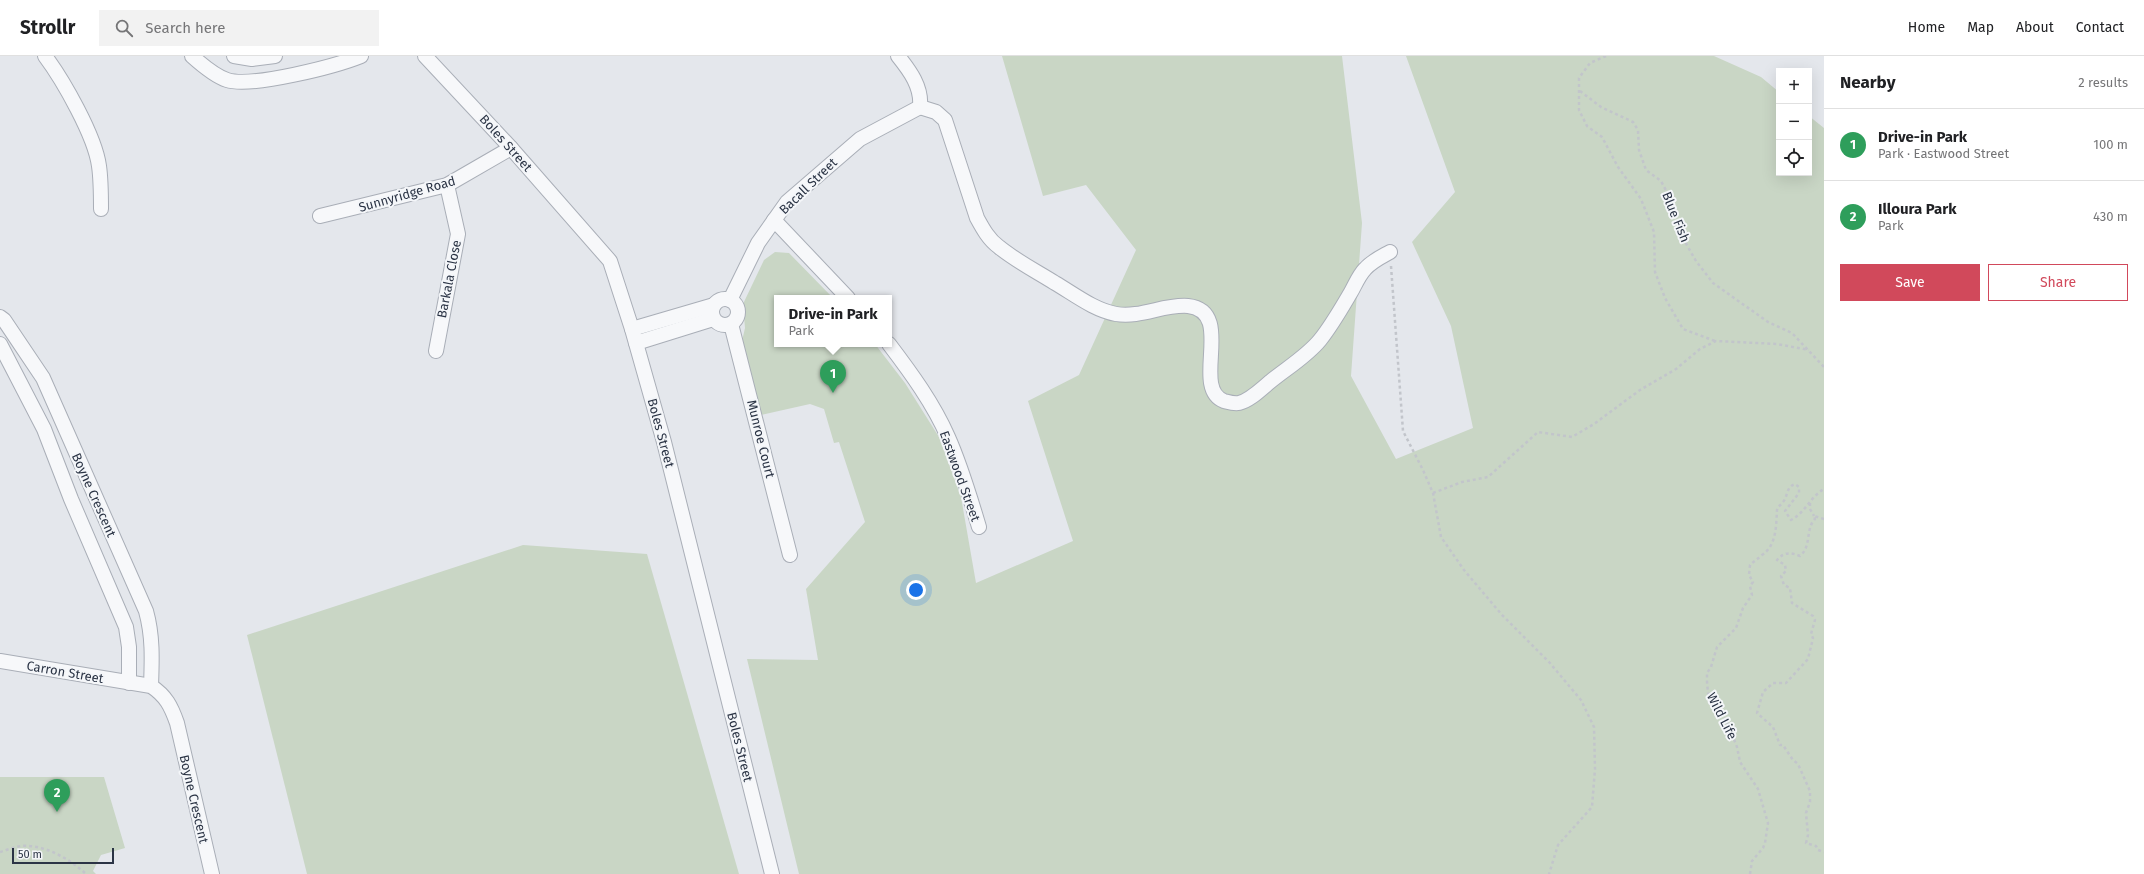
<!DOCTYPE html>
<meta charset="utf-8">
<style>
body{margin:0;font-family:"Fira Sans",sans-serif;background:#f2f2f2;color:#202124}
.controls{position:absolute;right:12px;top:12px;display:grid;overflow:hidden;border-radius:0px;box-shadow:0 4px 16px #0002}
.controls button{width:36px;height:36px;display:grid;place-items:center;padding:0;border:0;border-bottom:1px solid #e0e0e0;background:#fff;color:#202124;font:20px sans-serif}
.scale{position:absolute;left:12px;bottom:10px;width:102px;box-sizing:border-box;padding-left:4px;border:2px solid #2b3445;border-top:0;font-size:11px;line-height:14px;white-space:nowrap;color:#2b3445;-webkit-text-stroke:3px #f4f6f9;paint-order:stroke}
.you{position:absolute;left:916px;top:534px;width:14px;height:14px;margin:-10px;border:3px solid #fff;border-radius:50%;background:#1a73e8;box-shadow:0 0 0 6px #1a73e833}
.badge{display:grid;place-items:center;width:26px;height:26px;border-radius:50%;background:#d1495b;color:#fff;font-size:13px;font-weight:700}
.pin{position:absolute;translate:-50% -33px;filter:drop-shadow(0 1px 2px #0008)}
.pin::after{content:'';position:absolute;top:21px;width:14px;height:12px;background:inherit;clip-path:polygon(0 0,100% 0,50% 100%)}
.popup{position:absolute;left:774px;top:239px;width:118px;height:52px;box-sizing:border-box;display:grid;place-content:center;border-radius:0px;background:#fff;filter:drop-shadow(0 1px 3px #0005);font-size:13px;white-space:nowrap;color:#757577}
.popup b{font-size:15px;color:#202124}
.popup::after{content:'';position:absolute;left:50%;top:100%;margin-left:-8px;border:8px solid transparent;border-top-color:#fff}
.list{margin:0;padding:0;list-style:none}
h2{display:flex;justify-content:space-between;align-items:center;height:52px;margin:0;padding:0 16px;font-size:17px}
h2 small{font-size:13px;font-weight:400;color:#757577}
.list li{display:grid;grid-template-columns:26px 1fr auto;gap:12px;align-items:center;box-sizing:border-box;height:72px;padding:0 16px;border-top:1px solid #e0e0e0}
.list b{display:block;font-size:15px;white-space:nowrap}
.list p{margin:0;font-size:13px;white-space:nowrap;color:#757577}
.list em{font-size:13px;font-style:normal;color:#757577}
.actions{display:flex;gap:8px;padding:12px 16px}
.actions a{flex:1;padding:9px 0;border:1px solid #d1495b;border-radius:0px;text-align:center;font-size:14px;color:#d1495b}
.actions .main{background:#d1495b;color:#fff}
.icon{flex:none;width:22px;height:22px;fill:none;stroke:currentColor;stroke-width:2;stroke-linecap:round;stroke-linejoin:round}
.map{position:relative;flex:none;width:1824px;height:818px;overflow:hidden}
header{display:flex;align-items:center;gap:24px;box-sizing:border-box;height:56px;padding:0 20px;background:#fff;border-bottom:1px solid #e0e0e0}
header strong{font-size:19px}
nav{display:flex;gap:22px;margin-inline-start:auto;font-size:14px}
.search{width:280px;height:36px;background:#f2f2f2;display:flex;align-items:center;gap:10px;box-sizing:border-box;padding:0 14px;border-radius:0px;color:#757577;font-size:15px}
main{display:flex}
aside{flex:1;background:#fff}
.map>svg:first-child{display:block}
.green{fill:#c9d6c5}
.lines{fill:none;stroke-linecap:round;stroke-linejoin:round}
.minor-casing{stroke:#a9aeb7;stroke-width:16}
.path{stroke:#c2c5cb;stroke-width:2.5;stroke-dasharray:3 3;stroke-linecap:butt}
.minor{stroke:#f7f8fa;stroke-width:14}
.labels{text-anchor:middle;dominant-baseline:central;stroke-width:4;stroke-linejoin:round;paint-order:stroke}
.street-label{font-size:13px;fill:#2b3445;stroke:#f4f6f9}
</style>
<header>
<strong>Strollr</strong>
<div class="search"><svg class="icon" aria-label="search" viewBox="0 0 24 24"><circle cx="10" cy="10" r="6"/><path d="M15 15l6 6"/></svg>Search here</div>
<nav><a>Home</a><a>Map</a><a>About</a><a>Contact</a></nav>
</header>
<main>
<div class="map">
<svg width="1824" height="818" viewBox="0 0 1824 818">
<rect width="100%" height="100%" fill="#e4e7ec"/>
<g class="green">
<polygon points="1002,0 1342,0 1362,167 1351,320 1396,403 1473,372 1451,270 1412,186 1455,136 1406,0 1714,0 1761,21 1779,36 1779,117 1809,117 1809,60 1824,72 1824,818 799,818 747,603 818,604 806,533 865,466 839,386 834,387 824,353 810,348 761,359 742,285 745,272 743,248 764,204 775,196 789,197 833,242 777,242 777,288 875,288 905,327 939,381 961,441 976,527 1073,485 1028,345 1079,319 1136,194 1086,129 1043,140"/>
<polygon points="523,489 647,498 739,818 307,818 247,579"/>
<polygon points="0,721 104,721 125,792 101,799 93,815 96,818 0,818"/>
</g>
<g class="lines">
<g class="minor-casing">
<g id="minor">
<path d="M45,0c18,24 50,80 54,110 2,14 2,29 2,43"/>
<path d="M192,0c10,9 23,20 35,24 25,8 109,-14 134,-24"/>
<polyline points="234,0 252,3 275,0"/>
<polyline points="425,0 511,92 610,205 632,273 664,386 772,818"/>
<path d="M898,0c12,15 24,31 22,51"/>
<path d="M920,51l16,5 9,8 32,98c6,11 12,22 22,29 17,14 37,24 56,36 19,11 39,27 61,31 25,4 48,-10 72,-8 48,5 2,82 36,95 4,1 10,3 15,2 12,-3 23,-15 32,-22 16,-13 36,-25 49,-41 12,-15 21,-31 31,-48 4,-7 8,-17 14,-23 7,-8 16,-12 25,-17"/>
<polyline points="320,160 447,129 511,92"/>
<polyline points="774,164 848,242"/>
<circle cx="725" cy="256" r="13"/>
<polyline points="730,244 758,187 787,146 860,83 920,51"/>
<path d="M0,261l4,3 39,58 103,233c7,25 6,49 5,75"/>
<polyline points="731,268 790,499"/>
<polyline points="632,273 714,249"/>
<polyline points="636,287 713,263"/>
<polyline points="0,288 44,373 71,443 126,571 129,591 129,627"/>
<path d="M889,288c22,29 44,59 59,93 13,29 22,60 31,90"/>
<polyline points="436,295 458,178 447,129"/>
<path d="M0,605l151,25c15,10 20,20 26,37l35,151"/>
</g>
</g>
<g class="path">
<polyline points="1606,0 1590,7 1579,22 1579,54 1587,70 1602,81 1618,111 1641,143 1654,176 1655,216 1665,242 1683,273 1715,285"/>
<polyline points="1580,35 1601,51 1633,66 1638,74 1639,94 1646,114 1661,125 1671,144 1680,177 1696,205 1713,227 1768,266 1792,277 1824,311"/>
<polyline points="1391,210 1403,375 1423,414 1433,437 1441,481 1464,514 1502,559 1549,606 1581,644 1594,671 1595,713 1592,751 1558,789 1549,818"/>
<polyline points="1433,437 1462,426 1488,421 1538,376 1572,381 1594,368 1640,334 1676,313 1700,293 1716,285 1777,288 1809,294"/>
<polyline points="1810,447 1810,453 1814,460"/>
<path d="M1824,463l-10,-3 1,3c-10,10 -3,27 -15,37 -10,-4 -16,-4 -23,4l8,5 1,6 -5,5 3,9 6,3 2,15 21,13 2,4 -4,14 2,4 -5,21 -22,24h-13l-10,9 -6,21 16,14 7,18h3l10,15 5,4 12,27v11l-4,11 2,22 -2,8 10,3 2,4 6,2"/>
<path d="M0,796c7,-2 14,-5 21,-6 23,-2 49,13 65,28"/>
<path d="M1750,818l2,-13 11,-13 2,-5 3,-20 -3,-10 -7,-24 -18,-27 -3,-15 -10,-25 -19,-29 -1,-11v-9l4,-6 6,-20 19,-19 7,-20 9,-13 -2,-9 3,-4 -4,-7 1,-10c4,-4 8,-6 12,-10 15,-10 14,-30 15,-45 1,-4 3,-4 6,-8 5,-6 3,-15 12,-18l4,3v6l-14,18 6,9c15,-8 19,-23 33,-31"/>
</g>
<use href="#minor" class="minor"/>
</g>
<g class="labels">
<g class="street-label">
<text transform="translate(506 87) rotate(48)">Boles Street</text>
<text transform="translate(808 130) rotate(-44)">Bacall Street</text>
<text transform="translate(407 138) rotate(-16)">Sunnyridge Road</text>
<text transform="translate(1676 161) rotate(68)">Blue Fish</text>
<text transform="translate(449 223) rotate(-79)">Barkala Close</text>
<text transform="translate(661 377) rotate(75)">Boles Street</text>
<text transform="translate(761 383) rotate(76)">Munroe Court</text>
<text transform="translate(960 420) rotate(70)">Eastwood Street</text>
<text transform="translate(94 439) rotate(66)">Boyne Crescent</text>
<text transform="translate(65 616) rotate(10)">Carron Street</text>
<text transform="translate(1722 660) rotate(63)">Wild Life</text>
<text transform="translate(740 691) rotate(76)">Boles Street</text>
<text transform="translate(194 743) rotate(77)">Boyne Crescent</text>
</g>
</g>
</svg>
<div class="controls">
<button>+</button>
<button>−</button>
<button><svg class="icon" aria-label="locate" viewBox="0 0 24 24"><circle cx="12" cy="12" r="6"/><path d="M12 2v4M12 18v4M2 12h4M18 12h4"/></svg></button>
</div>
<div class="scale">50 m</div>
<div class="you"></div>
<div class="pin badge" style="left:833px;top:337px;background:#2e9e5b">1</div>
<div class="popup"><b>Drive-in Park</b>Park</div>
<div class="pin badge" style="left:57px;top:756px;background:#2e9e5b">2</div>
</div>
<aside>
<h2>Nearby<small>2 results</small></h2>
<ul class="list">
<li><span class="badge" style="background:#2e9e5b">1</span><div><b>Drive-in Park</b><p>Park · Eastwood Street</p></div><em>100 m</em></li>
<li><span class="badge" style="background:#2e9e5b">2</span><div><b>Illoura Park</b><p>Park</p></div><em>430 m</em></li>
</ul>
<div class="actions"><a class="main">Save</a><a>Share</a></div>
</aside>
</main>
